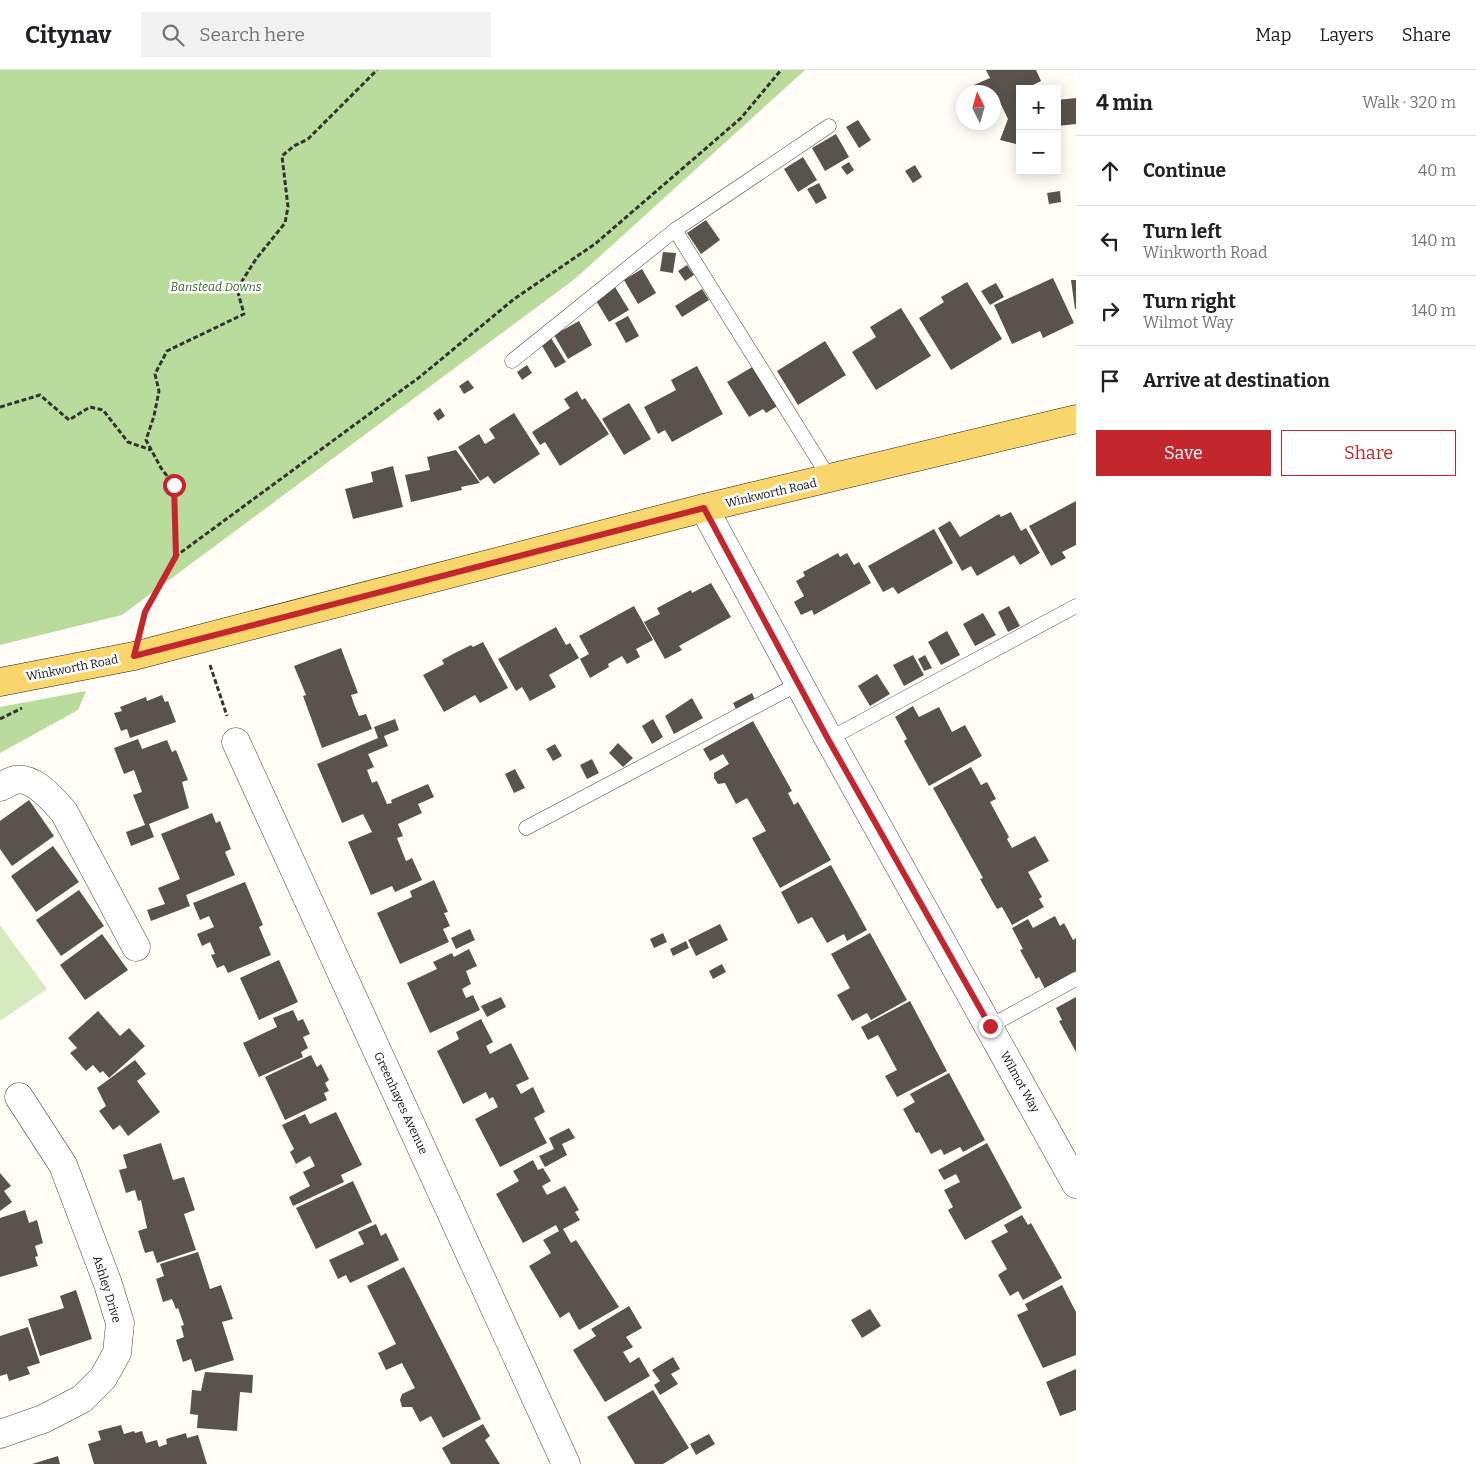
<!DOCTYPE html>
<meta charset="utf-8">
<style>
body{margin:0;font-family:Bitter,serif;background:#f2f2f2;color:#202124}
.controls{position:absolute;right:15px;top:15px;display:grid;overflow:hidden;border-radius:0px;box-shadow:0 2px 12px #0003}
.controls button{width:45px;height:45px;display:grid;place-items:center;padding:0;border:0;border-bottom:1px solid #e0e0e0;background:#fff;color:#202124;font:25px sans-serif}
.compass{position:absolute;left:956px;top:15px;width:45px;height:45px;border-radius:50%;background:#fff;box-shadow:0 2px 12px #0003;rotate:355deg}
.stop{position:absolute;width:15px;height:15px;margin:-11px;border:4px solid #c4262e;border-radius:50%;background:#fff}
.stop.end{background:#c4262e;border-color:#fff;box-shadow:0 1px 5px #0008}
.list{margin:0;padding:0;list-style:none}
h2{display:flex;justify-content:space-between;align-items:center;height:65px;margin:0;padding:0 20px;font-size:21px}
h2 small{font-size:16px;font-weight:400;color:#757577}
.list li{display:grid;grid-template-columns:32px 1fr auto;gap:15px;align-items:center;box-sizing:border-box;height:70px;padding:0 20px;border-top:1px solid #e0e0e0}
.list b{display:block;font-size:19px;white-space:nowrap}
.list p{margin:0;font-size:16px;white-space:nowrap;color:#757577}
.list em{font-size:16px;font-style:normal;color:#757577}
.actions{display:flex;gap:10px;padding:15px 20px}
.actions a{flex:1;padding:11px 0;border:1px solid #c4262e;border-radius:0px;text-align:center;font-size:18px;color:#c4262e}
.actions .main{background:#c4262e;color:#fff}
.icon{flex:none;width:28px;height:28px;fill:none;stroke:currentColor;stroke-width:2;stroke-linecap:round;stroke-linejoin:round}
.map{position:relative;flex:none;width:1076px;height:1394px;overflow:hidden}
header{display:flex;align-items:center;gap:30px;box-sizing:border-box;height:70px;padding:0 25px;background:#fff;border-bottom:1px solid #e0e0e0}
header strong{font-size:24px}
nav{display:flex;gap:28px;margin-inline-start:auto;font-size:18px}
.search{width:350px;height:45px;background:#f2f2f2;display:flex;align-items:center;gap:12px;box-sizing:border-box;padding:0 18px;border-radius:0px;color:#757577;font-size:19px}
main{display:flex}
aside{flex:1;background:#fff}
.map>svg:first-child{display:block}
.green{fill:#d5ebbd}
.forest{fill:#b9dc9c}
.building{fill:#5a524d}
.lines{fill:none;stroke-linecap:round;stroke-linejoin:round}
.lane-casing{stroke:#444;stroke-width:15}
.street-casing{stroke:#444;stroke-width:29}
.primary-casing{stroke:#222;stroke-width:29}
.path{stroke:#333;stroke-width:3;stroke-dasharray:5 2.5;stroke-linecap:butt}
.lane{stroke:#fff;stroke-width:14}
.street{stroke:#fff;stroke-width:28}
.primary{stroke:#f9d66b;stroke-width:28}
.route{stroke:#c4262e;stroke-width:6}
.labels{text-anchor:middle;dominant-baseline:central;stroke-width:5;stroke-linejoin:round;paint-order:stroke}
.park-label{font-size:12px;font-style:italic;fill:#2f6b1f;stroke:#fff}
.street-label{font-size:12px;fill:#111;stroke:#fff}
</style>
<header>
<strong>Citynav</strong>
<div class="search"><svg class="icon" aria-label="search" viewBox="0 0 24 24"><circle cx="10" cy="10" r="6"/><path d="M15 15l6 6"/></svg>Search here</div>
<nav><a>Map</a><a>Layers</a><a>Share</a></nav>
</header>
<main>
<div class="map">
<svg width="1076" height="1394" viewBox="0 0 1076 1394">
<rect width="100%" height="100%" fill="#fffdf5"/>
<polygon class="green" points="0,855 47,919 0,951"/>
<g class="forest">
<polygon points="0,0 805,0 576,208 122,545 0,575"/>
<polygon points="86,621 78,640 0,683 0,637"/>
</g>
<g class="building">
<polygon points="986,0 1036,0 1041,11 1029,17 1030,19 1020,19 1020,75 1000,70 1008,49 996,24 978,22 974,15 990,8"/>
<polygon points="1076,28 1076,54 1057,56 1057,30"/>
<polygon points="858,50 871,70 859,78 846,57"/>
<polygon points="836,64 849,87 825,101 812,78"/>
<polygon points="803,87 817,110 798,122 784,99"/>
<polygon points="849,92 854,100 847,105 841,97"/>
<polygon points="915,95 922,107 913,113 905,101"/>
<polygon points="819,113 827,128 816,134 807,119"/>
<polygon points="1060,121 1061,132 1049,134 1047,123"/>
<polygon points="706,150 720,170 701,184 687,163"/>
<polygon points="663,182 676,183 673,203 660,201"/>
<polygon points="687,195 694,205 685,211 678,201"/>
<polygon points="642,199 656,223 638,234 624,210"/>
<polygon points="1053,208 1074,253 1043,268 1040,261 1012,274 994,235"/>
<polygon points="1071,210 1076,210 1076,239 1075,239"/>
<polygon points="967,212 1002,269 951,300 919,248 944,232 941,227"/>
<polygon points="996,213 1004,227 990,235 981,221"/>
<polygon points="615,217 629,240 609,252 595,229"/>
<polygon points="702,219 709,230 682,247 675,236"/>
<polygon points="901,238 931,286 876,320 852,282 876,267 870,257"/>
<polygon points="628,246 639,266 626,273 615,253"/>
<polygon points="579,251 592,275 568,289 554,265"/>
<polygon points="551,268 566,292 555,298 541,274"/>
<polygon points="825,271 846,305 798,335 777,301"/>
<polygon points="527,295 532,303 522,310 517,302"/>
<polygon points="697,296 723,344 672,372 665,360 658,364 644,337 676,320 671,310"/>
<polygon points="754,296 779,335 766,343 763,339 749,347 727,312"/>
<polygon points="468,310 474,318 464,324 459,316"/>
<polygon points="577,321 582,330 585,328 609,364 560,396 545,372 540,375 532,362 570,338 564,329"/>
<polygon points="629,333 651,369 624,385 602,349"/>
<polygon points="440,338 445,346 438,351 433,343"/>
<polygon points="514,343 540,384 494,414 488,406 480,411 458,377 479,364 485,374 495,368 489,359"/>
<polygon points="456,380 480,413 461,417 462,420 411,432 405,405 430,400 427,387"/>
<polygon points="393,396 403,437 353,449 345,419 373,412 371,402"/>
<polygon points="1076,431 1076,475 1062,482 1066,488 1051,496 1029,456"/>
<polygon points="1011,442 1021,461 1026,458 1040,483 1020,495 1014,485 977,506 971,496 962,501 938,458 950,451 960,467 999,444 1001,447"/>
<polygon points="934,459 953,493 898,524 893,517 883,522 868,496"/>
<polygon points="838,483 840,487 847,483 854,495 859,492 871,513 814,545 812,540 801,545 794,532 804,526 796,511 805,506 803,502"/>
<polygon points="711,513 731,547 679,576 682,580 665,589 644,552 660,544 657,538 691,520 692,523"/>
<polygon points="634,536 653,570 636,579 640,587 627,594 622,586 608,594 609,597 590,608 580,589 589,584 579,566"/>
<polygon points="1009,536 1020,556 1008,562 998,542"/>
<polygon points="983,543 996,565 975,576 963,554"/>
<polygon points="556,557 566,575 570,573 579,588 549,605 556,617 530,631 522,617 516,621 498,589"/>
<polygon points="947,561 960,585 941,595 928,572"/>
<polygon points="483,572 508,618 480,633 475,625 444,642 423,605 444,594 442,590 453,584 471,575 473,577"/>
<polygon points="341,578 358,623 351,625 354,634 359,646 366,644 372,659 322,678 303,626 306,625 294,596"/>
<polygon points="913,585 924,605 904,616 893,595"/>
<polygon points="925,585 932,598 924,601 918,589"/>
<polygon points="877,604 890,624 870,636 858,616"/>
<polygon points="752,623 756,632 737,641 733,633"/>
<polygon points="162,625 165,632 168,631 176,652 130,668 127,659 121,661 114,643 122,641 120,637 146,627 147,631"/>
<polygon points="692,628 703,648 674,664 665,646"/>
<polygon points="913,636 919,647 939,637 952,662 965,655 982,686 929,716 904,671 907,669 895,647"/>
<polygon points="395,649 399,660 384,666 388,676 368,684 374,697 367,700 372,713 377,711 387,734 392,733 391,730 428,714 434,727 418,734 422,743 398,754 403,766 397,768 406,791 412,788 422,810 395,822 392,816 371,825 348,772 372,762 363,744 342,753 317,694 378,668 374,657"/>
<polygon points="653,649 663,667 652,674 642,656"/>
<polygon points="753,651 792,721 788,723 794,735 798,732 831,790 780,818 752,768 766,761 747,728 736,734 725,713 718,714 714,708 714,703 729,694 723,684 710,691 703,679"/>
<polygon points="138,669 142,679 167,670 172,682 176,680 188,710 182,712 189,738 149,754 154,767 131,776 126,762 145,755 133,725 142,722 134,700 124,704 114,678"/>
<polygon points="618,673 633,688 623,697 609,683"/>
<polygon points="555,674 562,686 553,691 546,679"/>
<polygon points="592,689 599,703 587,709 580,695"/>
<polygon points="971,697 981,715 987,712 996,729 990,732 1009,767 1007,769 1012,778 1035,766 1049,791 1028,802 1042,827 1039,829 1044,837 1012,855 1002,837 997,839 980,809 983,808 933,718"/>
<polygon points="515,699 525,718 514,723 505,704"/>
<polygon points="29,730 54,766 12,796 0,779 0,751"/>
<polygon points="212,743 216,753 220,751 231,779 225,782 235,805 186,825 190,836 151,851 147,840 165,834 158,818 180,809 161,764"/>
<polygon points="53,776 79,812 36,842 11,806"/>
<polygon points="831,795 867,860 847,871 844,864 827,873 812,847 798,854 781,822"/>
<polygon points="434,810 448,842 444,843 450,856 443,859 449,872 400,894 377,843 412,827 410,821"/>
<polygon points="245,812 263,855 259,857 271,885 228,903 224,895 217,898 211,885 215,884 210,872 202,876 197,864 214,857 209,846 200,850 193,833"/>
<polygon points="79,820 104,856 61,886 36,850"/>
<polygon points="1055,846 1060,856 1064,853 1073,870 1076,868 1076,901 1045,919 1039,907 1036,909 1020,880 1023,879 1012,858 1028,849 1033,858"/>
<polygon points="720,854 728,870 696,886 688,870"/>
<polygon points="470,859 475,870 456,879 451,868"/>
<polygon points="663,863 667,872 654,878 650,869"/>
<polygon points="870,863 907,930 871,950 867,943 852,951 837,925 850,918 831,884"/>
<polygon points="102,864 128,900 85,930 60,895"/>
<polygon points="686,871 689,878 673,886 670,879"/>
<polygon points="469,879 477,896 466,901 471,914 462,919 466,928 473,925 480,940 430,963 407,913 437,899 433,892 452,883 454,887"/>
<polygon points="279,890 298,932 259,950 240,908"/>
<polygon points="722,894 726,902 713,909 709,901"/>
<polygon points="501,927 506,937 487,947 481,936"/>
<polygon points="1076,927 1076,982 1059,951 1062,950 1056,938"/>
<polygon points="910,931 947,1001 897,1027 885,1006 897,1000 878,965 868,970 861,957"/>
<polygon points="293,940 298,951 303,949 310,964 303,967 308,978 301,982 303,987 259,1007 243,973 277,957 273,948"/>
<polygon points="98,941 120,966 129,958 145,976 109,1008 103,1001 100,1003 93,995 86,1001 70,983 77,978 68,968"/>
<polygon points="481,949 493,972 486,976 490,984 511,973 529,1009 516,1015 521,1024 533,1017 545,1042 534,1048 547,1073 500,1097 475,1049 498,1037 493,1027 489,1029 486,1022 463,1034 437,981 459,969 456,962"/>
<polygon points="311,985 317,997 321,994 329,1010 325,1013 329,1021 324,1023 327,1030 285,1050 265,1007"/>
<polygon points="135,990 146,1004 137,1011 160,1042 128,1066 120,1055 113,1060 99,1041 106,1036 97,1018"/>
<polygon points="949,1003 985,1070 963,1082 960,1077 944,1085 941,1079 931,1084 919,1062 916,1063 903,1039 915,1032 910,1024"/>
<polygon points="336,1042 362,1095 341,1105 344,1112 293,1136 289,1127 310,1116 303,1102 315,1096 310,1086 296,1094 290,1082 294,1079 282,1055 305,1044 310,1054"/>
<polygon points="569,1058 575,1068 562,1074 567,1085 545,1097 539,1086 554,1079 549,1068"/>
<polygon points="161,1073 173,1110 184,1107 195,1140 184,1144 196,1180 157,1193 153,1181 145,1183 138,1161 147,1158 141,1130 138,1131 135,1120 126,1123 119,1100 127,1098 123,1085"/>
<polygon points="987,1073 1022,1138 965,1170 948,1140 953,1137 944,1120 960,1112 956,1104 944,1110 938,1100"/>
<polygon points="533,1090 538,1100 543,1098 551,1111 542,1116 547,1125 565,1116 579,1140 575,1142 580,1150 563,1159 571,1173 576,1170 619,1237 579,1260 569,1242 560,1248 529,1196 551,1183 543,1170 559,1161 556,1155 523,1173 496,1124 519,1111 513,1101"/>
<polygon points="0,1103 11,1116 4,1121 12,1132 0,1141"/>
<polygon points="353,1111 372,1152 316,1179 296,1138"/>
<polygon points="25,1140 29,1153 37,1150 43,1173 35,1176 38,1186 35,1187 38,1196 0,1207 0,1148"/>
<polygon points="1022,1145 1028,1155 1031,1153 1062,1208 1023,1230 1018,1221 1010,1226 998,1205 1007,1199 991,1171 1008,1162 1004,1155"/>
<polygon points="376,1154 381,1166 386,1163 399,1190 350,1213 346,1205 338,1209 329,1190 364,1174 358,1162"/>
<polygon points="198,1182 210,1219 221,1215 233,1249 222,1252 234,1290 195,1302 191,1289 183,1292 176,1270 184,1267 181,1256 184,1255 178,1238 176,1239 172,1229 163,1232 156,1209 164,1206 160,1194"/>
<polygon points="404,1197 481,1349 443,1368 431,1346 420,1352 412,1337 402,1337 400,1330 402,1324 415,1318 402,1293 386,1300 378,1283 396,1274 367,1216"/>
<polygon points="1062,1215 1076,1242 1076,1285 1043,1298 1017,1245 1028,1240 1025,1234"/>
<polygon points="76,1220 92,1269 40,1286 28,1249 64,1238 60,1226"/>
<polygon points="629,1236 642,1258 626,1267 633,1277 623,1282 630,1293 639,1287 650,1306 605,1332 573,1280 596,1266 591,1259"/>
<polygon points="870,1239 881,1256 862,1268 851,1250"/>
<polygon points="28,1257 40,1293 27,1297 30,1304 9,1311 7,1304 0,1306 0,1266"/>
<polygon points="673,1287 680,1299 671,1304 678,1314 660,1325 654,1315 660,1311 652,1300"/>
<polygon points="1076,1299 1076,1340 1060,1346 1046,1312"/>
<polygon points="205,1302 253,1305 252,1323 240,1322 237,1361 197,1358 198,1345 190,1344 192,1320 201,1321"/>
<polygon points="653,1320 689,1378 663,1394 635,1394 607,1347"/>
<polygon points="483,1354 490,1366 485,1370 500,1394 451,1394 442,1378"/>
<polygon points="121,1355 124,1364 134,1361 135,1363 142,1361 146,1373 157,1370 159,1377 167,1374 166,1369 186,1363 187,1368 198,1365 207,1394 94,1394 88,1374 101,1370 98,1361"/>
<polygon points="709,1364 715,1374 696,1385 690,1374"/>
<polygon points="58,1386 60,1394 32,1394"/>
</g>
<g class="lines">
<g class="lane-casing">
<g id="lane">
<polyline points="675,160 830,409"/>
<polyline points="512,291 675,160 829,56"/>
<polyline points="829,669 1076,536"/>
<polyline points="526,758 798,614"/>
<polyline points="990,956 1076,909"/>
</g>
</g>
<g class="street-casing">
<g id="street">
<polyline points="704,438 829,669 1076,1114"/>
<polyline points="236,672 566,1394"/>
<path d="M0,717c5,-2 10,-6 15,-7 19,-4 38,20 49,32l72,135"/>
<polyline points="0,1364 43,1349 82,1329 103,1308 117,1283 120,1253 108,1214 63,1095 19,1027"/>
</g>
</g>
<g class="primary-casing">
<polyline id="primary" points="0,612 134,586 704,438 1076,349"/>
</g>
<g class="path">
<polyline points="0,337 40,325 69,350 90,337 103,340 128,372 151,380"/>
<polyline points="176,486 174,415 161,398 146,370 154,346 159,321 155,304 167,281 244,244 237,219 256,189 285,153 288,137 282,86 294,76 308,69 377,0"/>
<polyline points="142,554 145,542 176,486 421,306 514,229 595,174 741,48 781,0"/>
<polyline points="210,595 227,646"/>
<polyline points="0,649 22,638"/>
</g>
<use href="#lane" class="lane"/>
<use href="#street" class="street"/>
<use href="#primary" class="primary"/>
</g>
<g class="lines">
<polyline class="route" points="174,415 176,486 145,542 134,586 704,438 828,669 990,956"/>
</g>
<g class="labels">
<g class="park-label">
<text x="216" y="217">Banstead Downs</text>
</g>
<g class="street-label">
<text transform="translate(771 423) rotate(-13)">Winkworth Road</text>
<text transform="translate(72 598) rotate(-11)">Winkworth Road</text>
<text transform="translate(1020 1012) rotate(61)">Wilmot Way</text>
<text transform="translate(401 1033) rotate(65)">Greenhayes Avenue</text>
<text transform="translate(107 1219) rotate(73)">Ashley Drive</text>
</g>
</g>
</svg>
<div class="controls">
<button>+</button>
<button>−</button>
</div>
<svg class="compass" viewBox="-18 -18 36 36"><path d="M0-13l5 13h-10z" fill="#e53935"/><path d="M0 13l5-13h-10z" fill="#757577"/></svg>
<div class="stop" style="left:174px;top:415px"></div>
<div class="stop end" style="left:990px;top:956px"></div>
</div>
<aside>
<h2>4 min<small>Walk · 320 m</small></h2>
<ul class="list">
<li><svg class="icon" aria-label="ahead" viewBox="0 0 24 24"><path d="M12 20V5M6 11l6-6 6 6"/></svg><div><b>Continue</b></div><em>40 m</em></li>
<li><svg class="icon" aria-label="left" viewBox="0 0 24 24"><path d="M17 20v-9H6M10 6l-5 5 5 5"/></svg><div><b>Turn left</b><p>Winkworth Road</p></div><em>140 m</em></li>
<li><svg class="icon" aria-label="right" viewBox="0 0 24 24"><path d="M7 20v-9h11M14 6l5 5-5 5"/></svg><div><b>Turn right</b><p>Wilmot Way</p></div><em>140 m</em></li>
<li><svg class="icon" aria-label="arrive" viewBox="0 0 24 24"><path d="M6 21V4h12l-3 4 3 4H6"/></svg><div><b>Arrive at destination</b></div></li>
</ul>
<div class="actions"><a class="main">Save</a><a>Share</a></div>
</aside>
</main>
